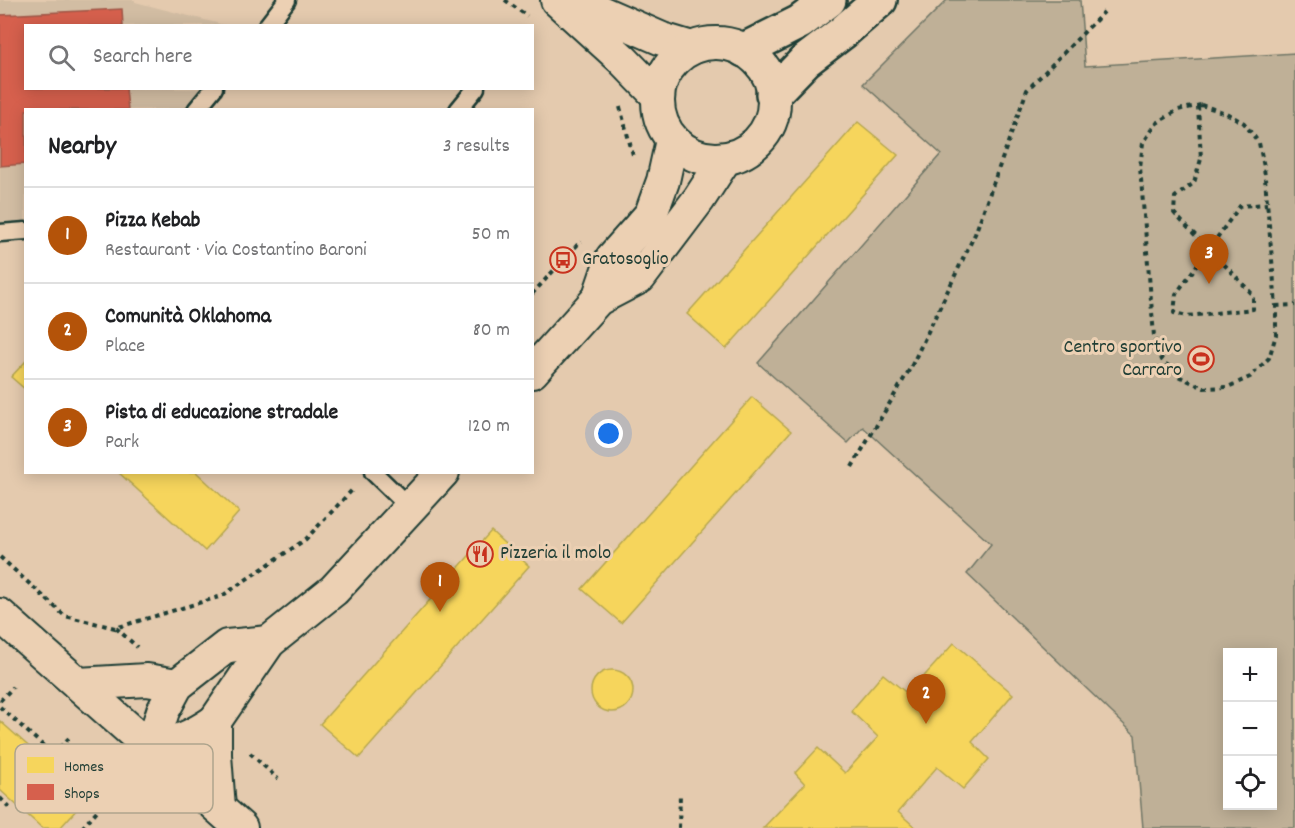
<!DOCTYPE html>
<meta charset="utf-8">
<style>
body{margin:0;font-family:Dekko,sans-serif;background:#f2f2f2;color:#202124}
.controls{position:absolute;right:18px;bottom:18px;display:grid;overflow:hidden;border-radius:0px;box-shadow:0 3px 15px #0003}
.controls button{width:54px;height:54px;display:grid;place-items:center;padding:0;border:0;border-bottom:2px solid #e0e0e0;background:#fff;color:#202124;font:30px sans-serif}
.you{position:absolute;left:609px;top:434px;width:21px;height:21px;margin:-15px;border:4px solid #fff;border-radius:50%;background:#1a73e8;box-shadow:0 0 0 9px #1a73e833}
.badge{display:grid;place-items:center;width:39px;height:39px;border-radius:50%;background:#b45309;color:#fff;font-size:20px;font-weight:700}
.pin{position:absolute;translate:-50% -50px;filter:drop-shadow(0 2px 3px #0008)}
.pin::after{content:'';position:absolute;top:32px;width:21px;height:18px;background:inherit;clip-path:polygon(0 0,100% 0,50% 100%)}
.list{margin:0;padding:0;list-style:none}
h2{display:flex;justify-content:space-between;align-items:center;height:78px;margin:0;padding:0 24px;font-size:26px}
h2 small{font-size:20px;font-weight:400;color:#757577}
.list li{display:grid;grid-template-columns:39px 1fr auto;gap:18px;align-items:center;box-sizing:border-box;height:96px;padding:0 24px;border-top:2px solid #e0e0e0}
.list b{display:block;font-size:22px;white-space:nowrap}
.list p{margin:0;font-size:20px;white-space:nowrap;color:#757577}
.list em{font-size:20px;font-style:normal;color:#757577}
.icon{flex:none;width:33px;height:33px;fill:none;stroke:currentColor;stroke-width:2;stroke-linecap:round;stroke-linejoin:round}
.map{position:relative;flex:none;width:1295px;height:828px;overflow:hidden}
.search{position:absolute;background:#fff;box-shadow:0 3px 15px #0003;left:24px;top:24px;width:510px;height:66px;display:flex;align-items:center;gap:15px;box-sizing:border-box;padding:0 21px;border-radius:0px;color:#757577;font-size:22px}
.panel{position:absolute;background:#fff;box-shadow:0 3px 15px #0003;left:24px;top:108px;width:510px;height:366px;border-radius:0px}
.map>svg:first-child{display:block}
.built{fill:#d2bda3}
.green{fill:#bfb097;stroke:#6f7666;stroke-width:1.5;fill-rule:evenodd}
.homes{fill:#f6d55c;stroke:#b6a750;stroke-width:1.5}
.shops{fill:#d6604d;stroke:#9f5646;stroke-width:1.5}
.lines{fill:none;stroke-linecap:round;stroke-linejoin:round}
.service-casing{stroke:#1f3d34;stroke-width:21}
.minor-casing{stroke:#1f3d34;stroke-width:36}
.tertiary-casing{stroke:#1f3d34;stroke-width:38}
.path{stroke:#1f3d34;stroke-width:4;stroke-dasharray:4.5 4.5;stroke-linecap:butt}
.service{stroke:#ecd0b3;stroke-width:16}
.minor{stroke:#ecd0b3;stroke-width:32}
.tertiary{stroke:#ecd0b3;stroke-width:33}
.labels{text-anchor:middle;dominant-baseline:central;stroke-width:6;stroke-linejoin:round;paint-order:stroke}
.poi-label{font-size:20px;fill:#1f3d34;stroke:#ecd0b3;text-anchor:start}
.key{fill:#ecd0b3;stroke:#aea48d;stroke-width:1.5}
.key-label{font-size:16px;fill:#1f3d34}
</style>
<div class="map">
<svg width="1295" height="828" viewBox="0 0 1295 828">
<rect width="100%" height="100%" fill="#e4caae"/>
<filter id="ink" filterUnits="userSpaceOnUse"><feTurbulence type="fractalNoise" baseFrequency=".0167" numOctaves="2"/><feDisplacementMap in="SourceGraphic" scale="12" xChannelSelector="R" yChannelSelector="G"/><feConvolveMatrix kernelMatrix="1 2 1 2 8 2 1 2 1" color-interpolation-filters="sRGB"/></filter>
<g filter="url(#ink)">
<polygon class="built" points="0,0 135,0 135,2 224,25 26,26 26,88 214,89 196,109 26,110 25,231 0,233"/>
<path class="green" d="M947,0h133l5,66 210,-13v775h-152l-8,-93 -168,-161 24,-30 -128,-117 -15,16 -90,-80 183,-209 -78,-70zM1228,652h44v154h-44z"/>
<g class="homes">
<polygon points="858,122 898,155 726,349 687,314"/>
<polygon points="26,361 26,390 11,377"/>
<polygon points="752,397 791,431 621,623 582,589"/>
<polygon points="118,472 196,472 239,512 205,551"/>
<polygon points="491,531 529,566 359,758 320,724"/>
<polygon points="954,643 1013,694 972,742 989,759 963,789 937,767 898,812 916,828 763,828 805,784 795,773 818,748 845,773 878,737 851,711 883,674 908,694"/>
<circle cx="612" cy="691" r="21"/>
<polygon points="0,721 87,798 60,828 42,828 0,790"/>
</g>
<polygon class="shops" points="122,9 123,26 26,26 26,88 126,88 128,110 26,110 26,164 0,166 0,15"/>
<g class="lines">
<g class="service-casing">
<g id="service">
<polyline points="267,26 287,0"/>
<polyline points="196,110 214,88"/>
<polyline points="458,110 476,88"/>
<polyline points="0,233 26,231"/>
<polyline points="373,472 411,509"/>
</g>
</g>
<g class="minor-casing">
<g id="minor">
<polyline points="557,0 622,59 658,96"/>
<polyline points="573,0 662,39 692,48"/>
<circle cx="716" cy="101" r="58"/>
<polyline points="598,299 612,258 651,214 663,181 672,140"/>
<polyline points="532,372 598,299 640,277 699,199 725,159"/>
<polyline points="0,615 241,828"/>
<polyline points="78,684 147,680 177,685"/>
<polyline points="151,748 163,711 177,685 227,646 269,642"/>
<path d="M151,748c25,-4 43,-13 64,-27"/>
<polyline points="219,808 215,755 215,721 269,642 334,590 443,472"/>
</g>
</g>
<g class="tertiary-casing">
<g id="tertiary">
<polyline points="744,50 800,22 829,0"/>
<polyline points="773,94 805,61 843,32 880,0"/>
</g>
</g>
<g class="path">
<polyline points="505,0 527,16"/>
<polygon points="1201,105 1226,113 1244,123 1259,143 1264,167 1276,306 1276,335 1269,358 1250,377 1228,387 1204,388 1180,377 1162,360 1154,336 1140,167 1143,143 1157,123 1178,110"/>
<path d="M1198,106l3,53 -7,24 -19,14 -1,16c26,28 54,54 79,82v14l-66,7 -13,-3 2,-19 64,-88 27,-2"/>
<polyline points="620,107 633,155"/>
<polyline points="532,294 581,241"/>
<polyline points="1276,306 1295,305"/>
<polyline points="852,467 911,367 975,234 1027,90 1104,12"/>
<polyline points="0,557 65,616 115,628 222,596 306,539 354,488"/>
<polyline points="116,628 137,647"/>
<polyline points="0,701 13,687"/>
<polyline points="0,707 105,801"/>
<polyline points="250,753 278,779"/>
<polyline points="53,754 69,738"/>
<polyline points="0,798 10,808"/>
<polyline points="82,828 120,784"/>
<polyline points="679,828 680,794"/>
</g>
<use href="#service" class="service"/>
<use href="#minor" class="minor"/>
<use href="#tertiary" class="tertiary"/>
</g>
</g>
<defs>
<g id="bus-ring" transform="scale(1.35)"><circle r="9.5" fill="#ecd0b3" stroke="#c8321e" stroke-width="1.5"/><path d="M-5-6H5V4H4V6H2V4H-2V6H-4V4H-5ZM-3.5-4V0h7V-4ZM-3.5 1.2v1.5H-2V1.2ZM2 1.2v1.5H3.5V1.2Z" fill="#c8321e"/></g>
<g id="stadium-ring" transform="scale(1.35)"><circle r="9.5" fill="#ecd0b3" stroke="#c8321e" stroke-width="1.5"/><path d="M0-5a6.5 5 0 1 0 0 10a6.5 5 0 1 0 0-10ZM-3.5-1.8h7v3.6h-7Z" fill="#c8321e"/></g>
<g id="restaurant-ring" transform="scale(1.35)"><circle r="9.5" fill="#ecd0b3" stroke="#c8321e" stroke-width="1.5"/><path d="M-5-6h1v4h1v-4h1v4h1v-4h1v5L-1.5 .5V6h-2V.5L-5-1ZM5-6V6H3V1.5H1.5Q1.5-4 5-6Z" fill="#c8321e"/></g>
</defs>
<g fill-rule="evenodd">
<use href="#bus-ring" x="563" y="260"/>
<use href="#stadium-ring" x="1201" y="359"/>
<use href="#restaurant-ring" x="480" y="554"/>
</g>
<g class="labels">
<g class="poi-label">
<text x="582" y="260">Gratosoglio</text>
<text x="1182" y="348" text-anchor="end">Centro sportivo<tspan x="1182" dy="23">Carraro</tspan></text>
<text x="500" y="554">Pizzeria il molo</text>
</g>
</g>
<rect x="15" y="744" width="198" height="69" rx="9" class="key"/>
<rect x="27" y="757" width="27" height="16" fill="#f6d55c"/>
<rect x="27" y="784" width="27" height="16" fill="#d6604d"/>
<g class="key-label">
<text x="64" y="771">Homes</text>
<text x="64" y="798">Shops</text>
</g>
</svg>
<div class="controls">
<button>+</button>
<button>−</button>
<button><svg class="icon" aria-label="locate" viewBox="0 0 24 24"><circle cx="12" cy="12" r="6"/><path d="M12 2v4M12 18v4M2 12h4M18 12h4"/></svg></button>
</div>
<div class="you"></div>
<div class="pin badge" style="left:440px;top:612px">1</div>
<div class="pin badge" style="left:926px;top:724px">2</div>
<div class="pin badge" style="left:1209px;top:284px">3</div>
<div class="search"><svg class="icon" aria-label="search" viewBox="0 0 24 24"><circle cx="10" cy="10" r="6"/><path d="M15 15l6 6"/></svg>Search here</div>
<section class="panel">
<h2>Nearby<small>3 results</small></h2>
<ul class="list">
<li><span class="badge">1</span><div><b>Pizza Kebab</b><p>Restaurant · Via Costantino Baroni</p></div><em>50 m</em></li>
<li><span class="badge">2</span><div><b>Comunità Oklahoma</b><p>Place</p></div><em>80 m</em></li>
<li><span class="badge">3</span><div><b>Pista di educazione stradale</b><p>Park</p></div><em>120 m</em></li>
</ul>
</section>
</div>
